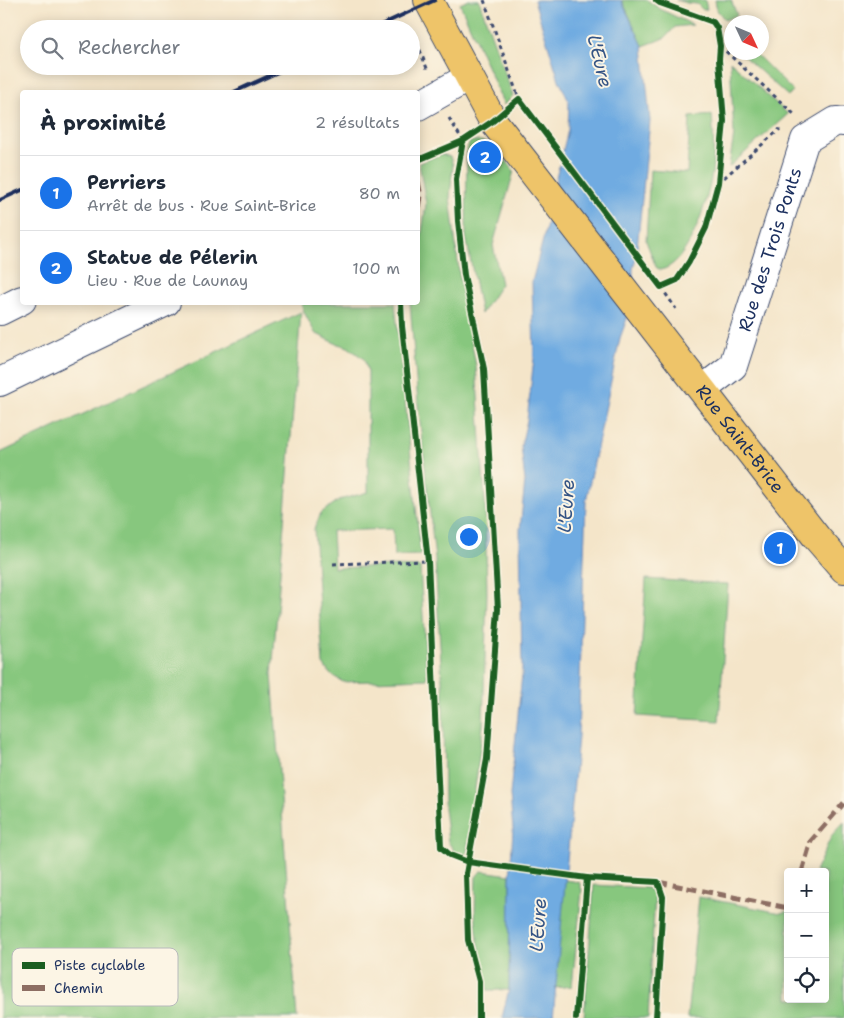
<!DOCTYPE html>
<html lang="fr">
<meta charset="utf-8">
<style>
body{margin:0;font-family:"Shantell Sans",sans-serif;background:#f6f6f7;color:#1f2937}
.controls{position:absolute;right:15px;bottom:15px;display:grid;overflow:hidden;border-radius:5px;box-shadow:0 2px 12px #0003}
.controls button{width:45px;height:45px;display:grid;place-items:center;padding:0;border:0;border-bottom:1px solid #e0e1e3;background:#fff;color:#1f2937;font:25px sans-serif}
.compass{position:absolute;left:724px;top:15px;width:45px;height:45px;border-radius:50%;background:#fff;box-shadow:0 2px 12px #0003;rotate:134deg}
.you{position:absolute;left:468px;top:536px;width:18px;height:18px;margin:-12px;border:4px solid #fff;border-radius:50%;background:#1a73e8;box-shadow:0 0 0 8px #1a73e833}
.badge{display:grid;place-items:center;width:32px;height:32px;border-radius:50%;background:#1a73e8;color:#fff;font-size:16px;font-weight:700}
.pin{position:absolute;translate:-50% -50%;border:2px solid #fff;box-shadow:0 1px 5px #0006}
.list{margin:0;padding:0;list-style:none}
h2{display:flex;justify-content:space-between;align-items:center;height:65px;margin:0;padding:0 20px;font-size:21px}
h2 small{font-size:16px;font-weight:400;color:#747a83}
.list li{display:grid;grid-template-columns:32px 1fr auto;gap:15px;align-items:center;box-sizing:border-box;height:75px;padding:0 20px;border-top:1px solid #e0e1e3}
.list b{display:block;font-size:19px;white-space:nowrap}
.list p{margin:0;font-size:16px;white-space:nowrap;color:#747a83}
.list em{font-size:16px;font-style:normal;color:#747a83}
.icon{flex:none;width:28px;height:28px;fill:none;stroke:currentColor;stroke-width:2;stroke-linecap:round;stroke-linejoin:round}
.map{position:relative;flex:none;width:844px;height:1018px;overflow:hidden}
.search{position:absolute;background:#fff;box-shadow:0 2px 12px #0003;left:20px;top:20px;width:400px;height:55px;display:flex;align-items:center;gap:12px;box-sizing:border-box;padding:0 18px;border-radius:28px;color:#747a83;font-size:19px}
.panel{position:absolute;background:#fff;box-shadow:0 2px 12px #0003;left:20px;top:90px;width:400px;height:215px;border-radius:5px}
.map>svg:first-child{display:block}
.green{fill:#87c77e;stroke:#517b6e}
.water{fill:#70abe1;stroke:#466da0}
.lines{fill:none;stroke-linecap:round;stroke-linejoin:round}
.minor-casing{stroke:#3c4a6e;stroke-width:30}
.major-casing{stroke:#3c4a6e;stroke-width:30}
.path{stroke:#3c4a6e;stroke-width:3;stroke-dasharray:4 4;stroke-linecap:butt}
.minor{stroke:#fff;stroke-width:28}
.major{stroke:#eec469;stroke-width:28}
.rail{stroke:#1b2f5e;stroke-width:4}
.quiet{stroke:#8d6e63;stroke-width:5;stroke-dasharray:10 5;stroke-linecap:butt}
.cycleway-casing{stroke:#fcf5e5;stroke-width:9}
.cycleway{stroke:#1b5e20;stroke-width:6}
.labels{text-anchor:middle;dominant-baseline:central;stroke-width:4;stroke-linejoin:round;paint-order:stroke}
.street-label{font-size:18px;fill:#1b2f5e;stroke:#fcf5e5}
.water-label{font-size:19px;font-style:italic;fill:#355485;stroke:#fcf5e5}
.key{fill:#fcf5e5;stroke:#b8babc;stroke-width:1}
.key-label{font-size:14px;fill:#1b2f5e}
</style>
<div class="map">
<svg width="844" height="1018" viewBox="0 0 844 1018">
<rect width="100%" height="100%" fill="#fcf5e5"/>
<filter id="ink" filterUnits="userSpaceOnUse"><feTurbulence type="fractalNoise" baseFrequency=".02" numOctaves="2"/><feDisplacementMap in="SourceGraphic" scale="10" xChannelSelector="R" yChannelSelector="G"/><feConvolveMatrix kernelMatrix="1 2 1 2 8 2 1 2 1" color-interpolation-filters="sRGB"/></filter>
<filter id="wash" filterUnits="userSpaceOnUse"><feTurbulence type="fractalNoise" baseFrequency=".0096" numOctaves="4" result="noise"/><feDisplacementMap in="SourceGraphic" scale="20" xChannelSelector="R" yChannelSelector="G"/><feGaussianBlur stdDeviation="1.12" result="paint"/><feColorMatrix in="noise" values="0 0 0 0 0 0 0 0 0 0 0 0 0 0 0 0 0 1.4 0 .05"/><feComposite in="paint" operator="in"/></filter>
<g filter="url(#wash)">
<rect width="100%" height="100%" fill="#f4e5c9"/>
<g class="green">
<polygon points="469,0 479,0 513,96 504,105 460,4"/>
<polygon points="622,0 647,0 660,9 693,25 675,27 665,38 643,46"/>
<polygon points="676,0 705,0 707,9 703,10 697,4 687,3"/>
<polygon points="715,0 731,0 737,15 725,20 717,10"/>
<polygon points="740,53 755,53 793,91 788,96"/>
<polygon points="730,61 788,114 729,167 734,134"/>
<path d="M712,115c2,23 3,47 -2,69 -5,24 -23,82 -50,86l-4,-3 -10,-26 4,-71 37,3 3,-56z"/>
<path d="M475,141c20,0 28,16 39,30l-21,74 8,39 -20,30 -15,-77 1,-89 3,-6z"/>
<polygon points="442,154 450,157 453,165 450,197 460,279 476,366 485,501 487,593 483,726 467,852 463,856 455,852 448,842 444,808 443,698 435,559 418,404 410,303 418,302 418,261 426,204 419,163"/>
<polygon points="301,303 395,303 421,555 394,556 393,529 332,531 334,568 394,566 420,567 427,679 343,682 330,674 323,664 314,529 321,513 339,500 368,492 368,372 364,359 348,347 335,343 315,333 303,310"/>
<polygon points="301,312 272,674 297,1018 0,1018 0,453"/>
<polygon points="646,579 728,584 719,721 637,716"/>
<polygon points="844,822 844,1018 687,1018 699,897 781,913 788,911 788,999 825,999 825,872 815,872 832,835"/>
<polygon points="481,871 510,875 509,990 487,990 478,940 475,913 476,877"/>
<polygon points="565,880 579,882 582,890 572,986 555,988"/>
<polygon points="594,885 647,888 655,894 648,1018 584,1018"/>
</g>
<polygon class="water" points="534,0 621,0 643,46 650,121 636,258 633,269 633,302 620,338 586,501 578,737 553,1018 502,1018 509,989 510,879 513,829 510,795 522,674 520,530 525,481 521,446 527,420 534,358 532,282 554,197 556,178 568,130 569,102 559,80"/>
</g>
<g filter="url(#ink)">
<g class="lines">
<g class="minor-casing">
<g id="minor">
<polyline points="418,106 469,77"/>
<polyline points="0,311 22,300"/>
<polyline points="0,382 166,302"/>
<path id="s1" d="M703,389l30,-23 72,-226 31,-19 8,1"/>
</g>
</g>
<g class="major-casing">
<g id="major">
<path id="s2" d="M428,0l65,121 324,417 27,31"/>
</g>
</g>
<g class="path">
<polyline points="484,0 519,99 524,107"/>
<polyline points="414,35 428,71"/>
<polyline points="720,46 795,115"/>
<polyline points="449,118 463,141"/>
<polyline points="718,183 780,129"/>
<polyline points="661,287 676,309"/>
<polyline points="333,564 428,561"/>
</g>
<use href="#minor" class="minor"/>
<use href="#major" class="major"/>
<g class="rail">
<polyline points="372,29 435,0"/>
<polyline points="234,92 291,66"/>
<polyline points="0,200 22,190"/>
</g>
<g class="quiet">
<polyline points="418,182 421,196 418,214"/>
<polyline points="802,872 811,841 844,803"/>
<polyline points="658,882 788,908"/>
</g>
<g class="cycleway-casing">
<g id="cycleway">
<polyline points="463,141 456,179 458,221 464,275 484,369 498,609 487,759 466,874 468,940 479,981 479,1018"/>
<polyline points="418,160 463,141 493,121 519,99 661,287 677,280 689,262 706,228 718,183 724,121 719,60 720,46 717,28 713,22 660,3 656,0"/>
<polyline points="401,302 402,326 428,561 441,847 450,855 468,862 587,878 658,882 663,897 656,1018"/>
<polyline points="576,1018 587,878"/>
</g>
</g>
<use href="#cycleway" class="cycleway"/>
</g>
</g>
<g class="labels">
<g class="street-label">
<text stroke="none"><textPath href="#s1" startOffset="160">Rue des Trois Ponts</textPath></text>
<text stroke="none"><textPath href="#s2" startOffset="540">Rue Saint-Brice</textPath></text>
</g>
<g class="water-label">
<text transform="translate(600 61) rotate(76)">L'Eure</text>
<text transform="translate(566 506) rotate(-86)">L'Eure</text>
<text transform="translate(538 925) rotate(-86)">L'Eure</text>
</g>
</g>
<rect x="12" y="948" width="166" height="58" rx="8" class="key"/>
<rect x="22" y="962" width="23" height="7" fill="#1b5e20"/>
<rect x="22" y="985" width="23" height="6" fill="#8d6e63"/>
<g class="key-label">
<text x="54" y="970">Piste cyclable</text>
<text x="54" y="993">Chemin</text>
</g>
</svg>
<div class="controls">
<button>+</button>
<button>−</button>
<button><svg class="icon" aria-label="locate" viewBox="0 0 24 24"><circle cx="12" cy="12" r="6"/><path d="M12 2v4M12 18v4M2 12h4M18 12h4"/></svg></button>
</div>
<svg class="compass" viewBox="-18 -18 36 36"><path d="M0-13l5 13h-10z" fill="#e53935"/><path d="M0 13l5-13h-10z" fill="#747a83"/></svg>
<div class="you"></div>
<div class="pin badge" style="left:780px;top:548px">1</div>
<div class="pin badge" style="left:485px;top:157px">2</div>
<div class="search"><svg class="icon" aria-label="search" viewBox="0 0 24 24"><circle cx="10" cy="10" r="6"/><path d="M15 15l6 6"/></svg>Rechercher</div>
<section class="panel">
<h2>À proximité<small>2 résultats</small></h2>
<ul class="list">
<li><span class="badge">1</span><div><b>Perriers</b><p>Arrêt de bus · Rue Saint-Brice</p></div><em>80 m</em></li>
<li><span class="badge">2</span><div><b>Statue de Pélerin</b><p>Lieu · Rue de Launay</p></div><em>100 m</em></li>
</ul>
</section>
</div>
